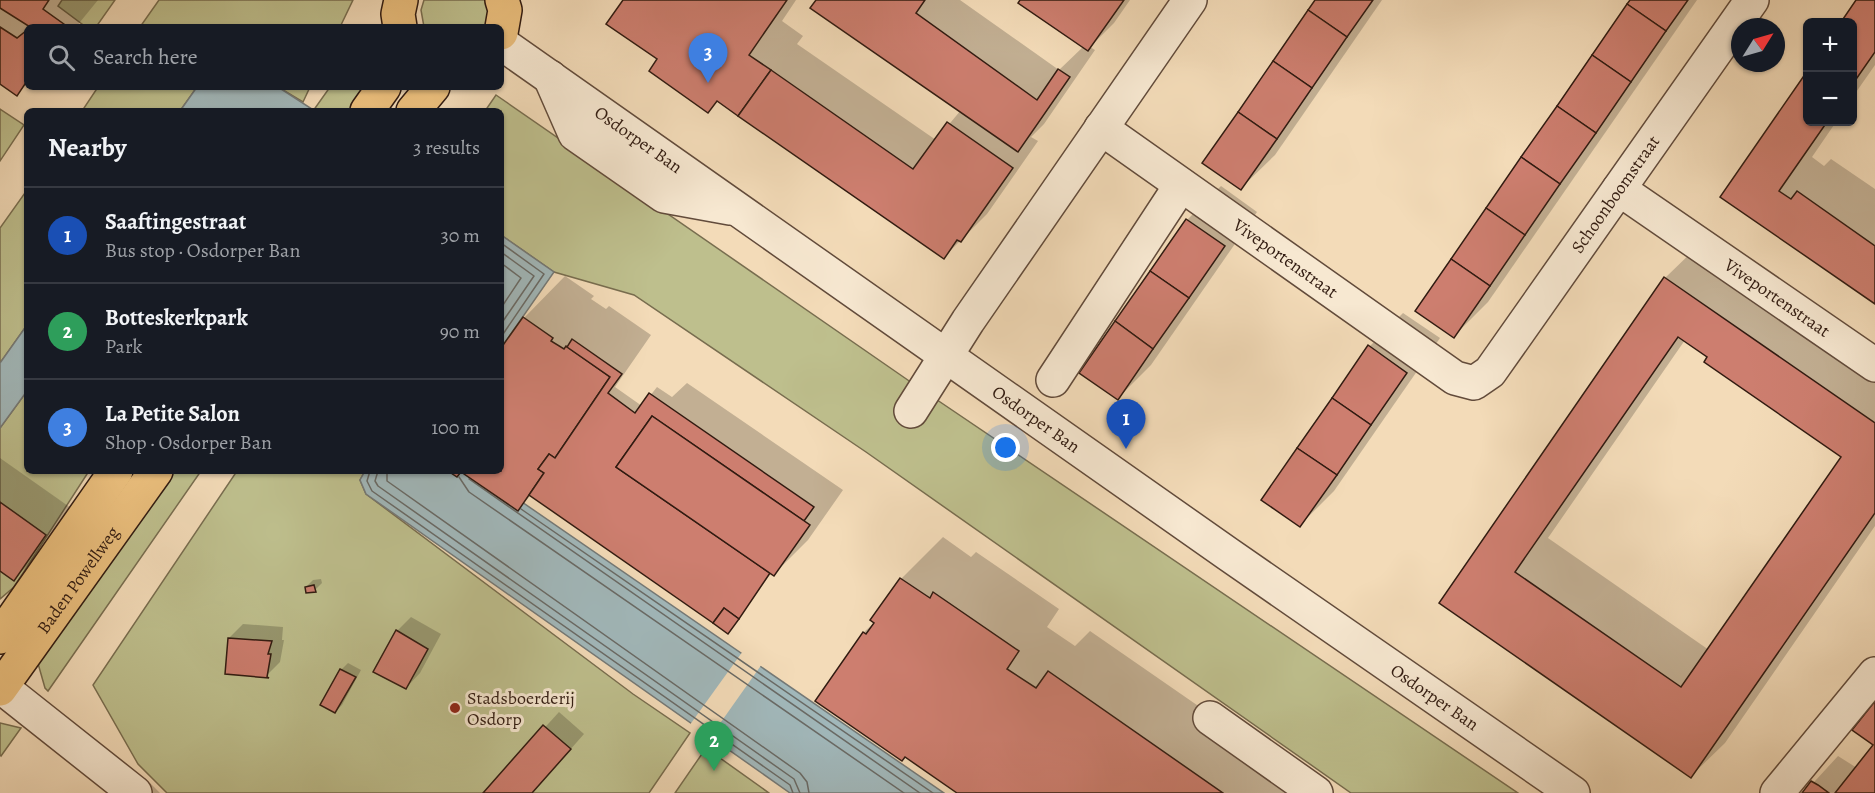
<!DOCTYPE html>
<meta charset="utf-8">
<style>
body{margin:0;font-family:Alegreya,serif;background:#20242c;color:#f1f3f6}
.controls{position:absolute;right:18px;top:18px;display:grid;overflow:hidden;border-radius:9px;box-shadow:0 2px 4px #0004}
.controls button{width:54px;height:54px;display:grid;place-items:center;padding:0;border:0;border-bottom:2px solid #363941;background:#171b24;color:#f1f3f6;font:30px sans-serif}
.compass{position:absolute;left:1731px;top:18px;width:54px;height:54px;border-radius:50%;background:#171b24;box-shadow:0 2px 4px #0004;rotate:53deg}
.you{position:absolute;left:1006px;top:448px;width:21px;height:21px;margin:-15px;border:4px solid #fff;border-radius:50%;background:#1a73e8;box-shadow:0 0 0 9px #1a73e833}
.badge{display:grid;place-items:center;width:39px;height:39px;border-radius:50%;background:#c59692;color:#fff;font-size:20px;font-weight:700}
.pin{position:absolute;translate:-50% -50px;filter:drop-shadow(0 2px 3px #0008)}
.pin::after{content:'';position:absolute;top:32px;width:21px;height:18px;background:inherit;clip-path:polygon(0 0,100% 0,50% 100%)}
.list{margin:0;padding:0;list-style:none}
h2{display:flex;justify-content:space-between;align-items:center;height:78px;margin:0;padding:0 24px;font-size:26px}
h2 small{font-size:20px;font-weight:400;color:#9ea1a6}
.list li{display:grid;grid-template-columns:39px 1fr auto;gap:18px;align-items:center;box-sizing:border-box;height:96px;padding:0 24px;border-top:2px solid #363941}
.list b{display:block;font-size:22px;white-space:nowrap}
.list p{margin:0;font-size:20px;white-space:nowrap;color:#9ea1a6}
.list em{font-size:20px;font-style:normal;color:#9ea1a6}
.icon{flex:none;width:33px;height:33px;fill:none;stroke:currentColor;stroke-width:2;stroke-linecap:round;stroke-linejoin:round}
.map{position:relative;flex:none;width:1875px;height:793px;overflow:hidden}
.search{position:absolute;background:#171b24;box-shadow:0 2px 4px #0004;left:24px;top:24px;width:480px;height:66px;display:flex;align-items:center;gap:15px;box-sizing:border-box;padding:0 21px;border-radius:9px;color:#9ea1a6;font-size:22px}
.panel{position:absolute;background:#171b24;box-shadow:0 2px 4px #0004;left:24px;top:108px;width:480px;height:366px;border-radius:9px}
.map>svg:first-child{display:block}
.green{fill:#bebf8d;stroke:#786d4f;stroke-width:1.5}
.water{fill:#a1b8bb;stroke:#747977;stroke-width:1.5}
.pier{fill:#f3dbb8}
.shadow{fill:#0003;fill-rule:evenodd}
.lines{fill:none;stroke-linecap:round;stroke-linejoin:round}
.shore{stroke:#696a66;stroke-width:1.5}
.building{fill:#cd7e6f;stroke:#311b11;stroke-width:1.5;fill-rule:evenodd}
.minor-casing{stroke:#624b3b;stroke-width:36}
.major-casing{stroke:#311b11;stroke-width:36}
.minor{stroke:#f7e8d1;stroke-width:33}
.major{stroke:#eabe7c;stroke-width:33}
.poi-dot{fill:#8f2418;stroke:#f7e8d1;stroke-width:2}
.labels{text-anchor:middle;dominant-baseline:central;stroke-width:6;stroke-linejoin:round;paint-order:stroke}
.street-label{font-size:18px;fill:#311b11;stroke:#f7e8d1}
.poi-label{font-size:18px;fill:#311b11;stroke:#f7e8d1;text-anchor:start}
</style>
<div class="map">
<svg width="1875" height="793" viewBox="0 0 1875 793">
<rect width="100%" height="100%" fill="#f3dbb8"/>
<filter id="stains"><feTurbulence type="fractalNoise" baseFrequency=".00333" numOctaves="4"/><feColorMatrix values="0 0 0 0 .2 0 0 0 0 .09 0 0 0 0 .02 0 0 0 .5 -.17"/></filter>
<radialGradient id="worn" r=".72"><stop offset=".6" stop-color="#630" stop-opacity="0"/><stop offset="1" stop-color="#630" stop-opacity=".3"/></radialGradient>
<g class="green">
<polygon points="62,0 115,0 96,27 86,27 58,6"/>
<polygon points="159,0 353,0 340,27 140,27"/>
<polygon points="424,0 487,0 489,27 424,27 421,10"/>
<polygon points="98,87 197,87 180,111 82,111"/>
<polygon points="278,87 310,87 303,102"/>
<polygon points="330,87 368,87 352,111 313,111"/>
<polygon points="496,95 915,385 1518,793 1351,793 866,452 634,295 554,272 501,235 501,111 485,111"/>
<polygon points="0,109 24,125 0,161"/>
<polygon points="27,190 27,325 0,363 0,228"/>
<polygon points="27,391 27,471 89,471 14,587 0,599 0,428"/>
<polygon points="165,471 201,471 48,691 45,688 35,653"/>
<polygon points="237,471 365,471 360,480 366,494 633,694 690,733 649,793 167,793 138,764 93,685"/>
<polygon points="0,723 21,728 1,756 0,755"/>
<polygon points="706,748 769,793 675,793"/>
</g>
<g class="water">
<polygon points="197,87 278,87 315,111 180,111"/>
<polygon points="501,235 554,272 501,348"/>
<polygon points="27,325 27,391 0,428 0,363"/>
<polygon points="365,471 477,471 944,793 790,793 366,494 360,480"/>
</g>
<polygon class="pier" points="743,651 762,664 709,739 689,726"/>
<g class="shadow">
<polygon points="0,0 98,0 76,27 27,27 27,84 16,94 0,83"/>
<polygon points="625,0 796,0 782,21 803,36 797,44 936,140 961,110 817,0 960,0 1059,70 1084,46 1022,0 1130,0 1114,23 1090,47 1095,50 1044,124 1031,137 1038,141 987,214 944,257 718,100 708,111 659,59"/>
<polygon points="1317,0 1382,0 1275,155 1241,188"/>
<polygon points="1632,0 1697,0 1488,302 1454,336"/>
<polygon points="1858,0 1875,0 1875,65 1852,98 1852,22 1842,22"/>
<polygon points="1808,122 1836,122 1812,157 1824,166 1831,159 1875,189 1875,302 1722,197"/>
<polygon points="1221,186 1257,212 1151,365 1118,398 1187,220"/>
<path d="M1699,245l176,122v159l-150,217 -34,33 -250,-173 224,-325zM1685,340l158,116 -134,194 -161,-112z"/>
<polygon points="565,276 594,296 591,299 606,309 609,306 651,335 615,387 642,406 657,387 672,397 687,383 843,490 808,540 774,574 772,572 728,632 531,495 518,509 463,471 501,471 501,351 524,318"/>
<polygon points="1403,313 1440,338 1334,491 1300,525 1370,346"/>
<polygon points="0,458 71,508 40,553 14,579 0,569"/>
<polygon points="943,537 971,557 976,552 1059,609 1047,627 1075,646 1090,631 1324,793 960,793 817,700 864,632 875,622 901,579"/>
<polygon points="321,579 322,583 315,590 306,587 313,580"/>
<polygon points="411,617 441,634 420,673 406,688 397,631"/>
<polygon points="243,624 283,627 282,640 284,640 280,662 266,676 229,638"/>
<polygon points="348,663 361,670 342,705 335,712 322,704 341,670"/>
<polygon points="559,712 584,734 532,793 485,793"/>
<polygon points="1875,745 1875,793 1804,793 1838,756 1857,768"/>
<polygon points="145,778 160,793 130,793"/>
</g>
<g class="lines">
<g class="shore">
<polyline points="501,243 544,274 501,337"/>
<polyline points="501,252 534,276 501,324"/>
<polyline points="501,263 521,278 501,308"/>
<polyline points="370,471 367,481 372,491 790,785 793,793"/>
<polyline points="378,471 375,481 378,486 794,779 800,793"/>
<polyline points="387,471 387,481 800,773 807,782 809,793"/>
<polyline points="459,477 469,492 904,793"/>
<polyline points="469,479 920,793"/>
<polyline points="521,509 933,793"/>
</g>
</g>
<g class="building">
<polygon points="0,0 49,0 43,9 68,27 30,27 0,8"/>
<polygon points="623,0 787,0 749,55 771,70 738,116 717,101 708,113 649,71 657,59 606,24"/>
<polygon points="816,0 925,0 916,13 1037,100 1058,69 1070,77 1018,152 810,8"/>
<polygon points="1020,0 1124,0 1088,51 1018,3"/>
<polygon points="1315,0 1373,0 1347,37 1308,10"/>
<polygon points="1630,0 1688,0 1666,31 1627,4"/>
<polygon points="1856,0 1875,0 1875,52 1852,85 1852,22 1841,22"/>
<polygon points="1627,4 1666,31 1631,82 1592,55"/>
<polygon points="1308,10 1347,37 1312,88 1273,61"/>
<polygon points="0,27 17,38 27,30 27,81 17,96 0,84"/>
<polygon points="1592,55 1631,82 1596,133 1557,106"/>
<polygon points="1273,61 1312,88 1277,139 1238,112"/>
<polygon points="771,70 913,169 947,122 1013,168 961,242 957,240 944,259 738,116"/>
<polygon points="1808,70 1808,122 1827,122 1779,191 1791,199 1797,191 1875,246 1875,304 1720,197"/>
<polygon points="1557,106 1596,133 1560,184 1521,157"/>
<polygon points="1238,112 1277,139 1241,190 1202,163"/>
<polygon points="1521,157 1560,184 1525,235 1486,208"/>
<polygon points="1486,208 1525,235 1490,286 1451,259"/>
<polygon points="1186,219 1225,246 1189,298 1150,271"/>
<polygon points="1451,259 1490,286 1454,338 1415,311"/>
<polygon points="1150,271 1189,298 1153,349 1115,321"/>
<path d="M1664,277l211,146v90l-184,265 -252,-175zM1678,337l29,20 -3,5 137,95 -160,230 -166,-115z"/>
<polygon points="523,317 553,338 551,341 564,349 566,346 610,377 555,458 549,454 538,469 544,473 518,511 461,472 457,477 448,471 501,471 501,348"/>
<polygon points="1115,321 1153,349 1118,400 1079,373"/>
<polygon points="572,339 622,374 608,393 635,413 649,393 814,507 804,521 652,416 616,467 770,573 739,619 724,608 713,623 529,495 544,473 538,469 549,454 555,458 610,377 567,347"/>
<polygon points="1368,345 1407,373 1371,425 1332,398"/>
<polygon points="1332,398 1371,425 1337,475 1297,448"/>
<polygon points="652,416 810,525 774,576 616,467"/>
<polygon points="1297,448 1337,475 1300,527 1261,500"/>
<polygon points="0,502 46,535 14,581 0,571"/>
<polygon points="900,578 930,598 933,592 1019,651 1007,669 1036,688 1048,671 1223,793 957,793 905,757 902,761 815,701 863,632 866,634 874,623 870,620"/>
<polygon points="314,585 316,592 306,593 305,587"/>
<polygon points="724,608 739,619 728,634 713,623"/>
<polygon points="396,630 428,649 406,689 373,672"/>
<polygon points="228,638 272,641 268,654 271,654 267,677 269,678 225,674"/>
<polygon points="340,669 356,677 335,713 320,705"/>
<polygon points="1875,701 1875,793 1835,793 1873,745 1852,730"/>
<polygon points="543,725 571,749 532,793 483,793"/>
<polygon points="1811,781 1818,785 1829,793 1802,793"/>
</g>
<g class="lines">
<g class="minor-casing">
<g id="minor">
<path id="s1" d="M501,43l727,511 345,239"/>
<polyline points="550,77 575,134 664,196 730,208"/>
<path id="s2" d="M1101,128l354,250 19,5 16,-11 262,-372"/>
<path id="s3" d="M1619,189l256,176"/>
<polyline points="1053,380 1181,185"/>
<polyline points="911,411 968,321 1190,0"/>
<polyline points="0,686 135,793"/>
<polyline points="1210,718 1316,793"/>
<polyline points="1777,793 1875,674"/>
</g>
</g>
<g class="major-casing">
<g id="major">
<polyline points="400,27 398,14 401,0"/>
<polyline points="501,33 505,10 502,0"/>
<polyline points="367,111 384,87"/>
<polyline points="413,111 433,87"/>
<polyline points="0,637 116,471"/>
<path id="s4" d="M0,689l156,-218"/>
</g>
</g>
<use href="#minor" class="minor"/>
<use href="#major" class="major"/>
</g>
<circle class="poi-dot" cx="455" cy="708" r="6"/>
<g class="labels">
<g class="street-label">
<text stroke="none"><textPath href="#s1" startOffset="168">Osdorper Ban</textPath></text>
<text stroke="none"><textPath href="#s2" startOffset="690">Schoonboomstraat</textPath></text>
<text stroke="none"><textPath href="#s2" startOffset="226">Viveportenstraat</textPath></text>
<text stroke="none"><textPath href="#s3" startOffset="192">Viveportenstraat</textPath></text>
<text stroke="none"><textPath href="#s1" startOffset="654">Osdorper Ban</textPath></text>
<text stroke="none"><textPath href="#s4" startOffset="134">Baden Powellweg</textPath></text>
<text stroke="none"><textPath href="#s1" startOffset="1140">Osdorper Ban</textPath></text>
</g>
<g class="poi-label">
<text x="467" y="698">Stadsboerderij<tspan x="467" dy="21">Osdorp</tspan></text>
</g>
</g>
<rect width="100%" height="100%" filter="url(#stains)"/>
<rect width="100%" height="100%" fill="url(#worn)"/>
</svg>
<div class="controls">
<button>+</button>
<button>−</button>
</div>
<svg class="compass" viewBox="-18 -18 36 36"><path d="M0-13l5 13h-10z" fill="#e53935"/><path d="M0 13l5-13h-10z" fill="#9ea1a6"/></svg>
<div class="you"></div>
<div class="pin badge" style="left:1126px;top:449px;background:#1a4fb4">1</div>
<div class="pin badge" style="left:714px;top:771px;background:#2e9e5b">2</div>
<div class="pin badge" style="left:708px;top:83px;background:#3f7fe0">3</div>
<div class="search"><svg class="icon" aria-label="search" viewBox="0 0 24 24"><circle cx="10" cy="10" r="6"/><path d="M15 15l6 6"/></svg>Search here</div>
<section class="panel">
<h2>Nearby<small>3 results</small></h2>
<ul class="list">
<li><span class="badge" style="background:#1a4fb4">1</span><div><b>Saaftingestraat</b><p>Bus stop · Osdorper Ban</p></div><em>30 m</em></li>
<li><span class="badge" style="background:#2e9e5b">2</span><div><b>Botteskerkpark</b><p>Park</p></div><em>90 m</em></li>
<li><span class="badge" style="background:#3f7fe0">3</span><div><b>La Petite Salon</b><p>Shop · Osdorper Ban</p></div><em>100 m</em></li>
</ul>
</section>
</div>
